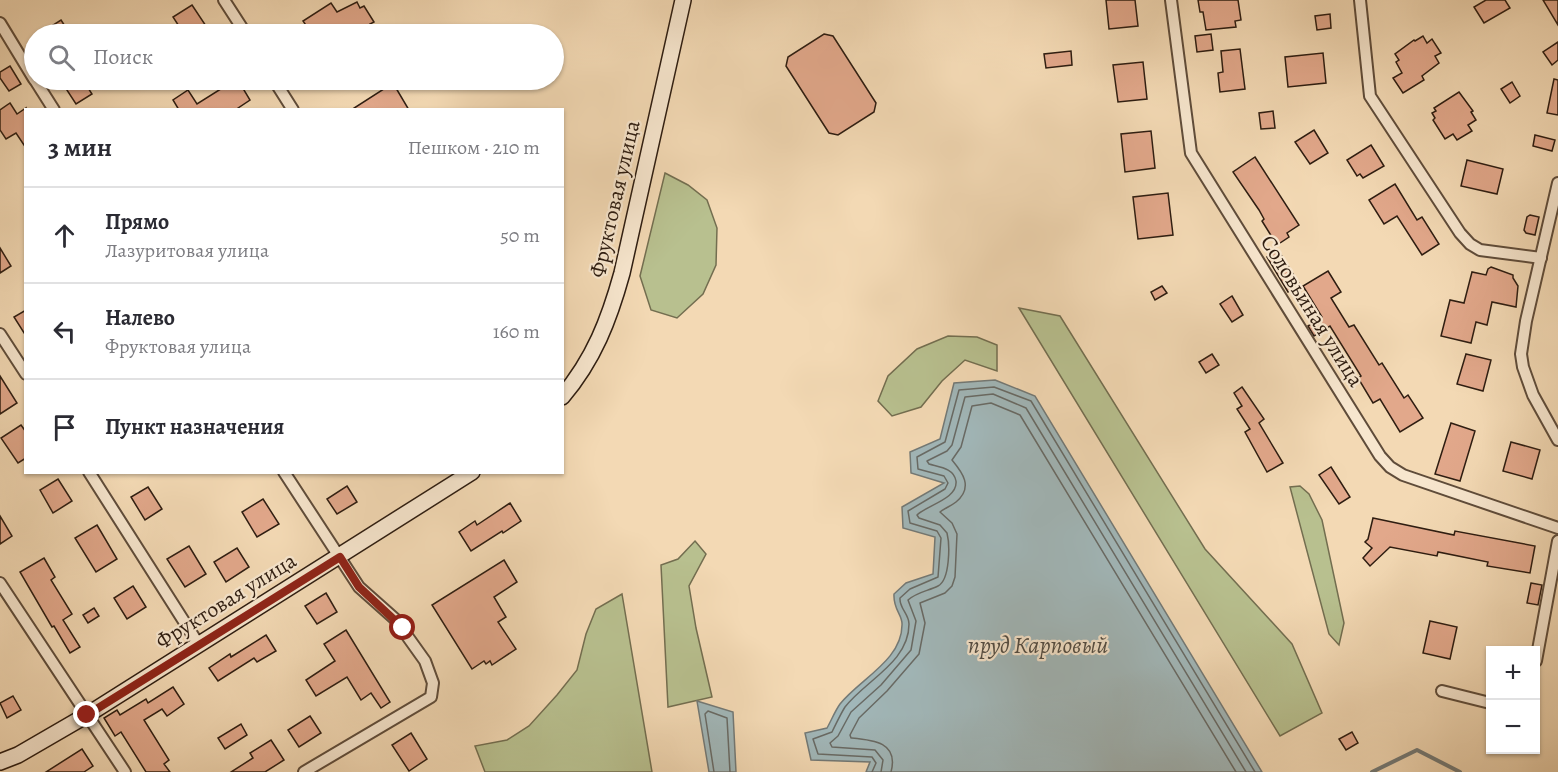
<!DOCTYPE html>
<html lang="ru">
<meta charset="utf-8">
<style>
body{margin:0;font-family:Alegreya,serif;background:#f7f7f7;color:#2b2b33}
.controls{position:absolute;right:18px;bottom:18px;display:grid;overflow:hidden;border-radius:0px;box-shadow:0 2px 4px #0004}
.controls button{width:54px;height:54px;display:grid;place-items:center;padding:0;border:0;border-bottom:2px solid #e1e1e2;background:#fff;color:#2b2b33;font:30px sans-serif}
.stop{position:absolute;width:18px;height:18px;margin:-14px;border:4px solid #8f2418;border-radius:50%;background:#fff}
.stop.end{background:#8f2418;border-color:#fff;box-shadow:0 2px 6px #0008}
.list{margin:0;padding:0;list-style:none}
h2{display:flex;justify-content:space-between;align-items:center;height:78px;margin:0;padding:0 24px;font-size:26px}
h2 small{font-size:20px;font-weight:400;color:#7c7c81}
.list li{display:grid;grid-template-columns:39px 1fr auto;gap:18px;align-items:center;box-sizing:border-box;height:96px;padding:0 24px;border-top:2px solid #e1e1e2}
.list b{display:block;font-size:22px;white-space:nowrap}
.list p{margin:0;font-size:20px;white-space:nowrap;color:#7c7c81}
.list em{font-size:20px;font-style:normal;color:#7c7c81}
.icon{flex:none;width:33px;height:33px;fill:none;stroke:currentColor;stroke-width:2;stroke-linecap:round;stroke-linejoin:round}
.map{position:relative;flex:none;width:1558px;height:772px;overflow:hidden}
.search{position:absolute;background:#fff;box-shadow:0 2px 4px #0004;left:24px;top:24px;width:540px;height:66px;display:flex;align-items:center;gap:15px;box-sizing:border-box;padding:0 21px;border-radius:33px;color:#7c7c81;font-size:22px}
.panel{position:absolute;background:#fff;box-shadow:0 2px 4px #0004;left:24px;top:108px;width:540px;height:366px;border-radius:0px}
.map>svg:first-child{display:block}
.green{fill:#b8c08f;stroke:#736e50;stroke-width:1.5}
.water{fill:#a1b7b9;stroke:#737976;stroke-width:1.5}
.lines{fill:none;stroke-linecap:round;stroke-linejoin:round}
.shore{stroke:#686a65;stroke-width:1.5}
.stream{stroke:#737976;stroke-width:4}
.building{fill:#e2a88b;stroke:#2e1d11;stroke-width:1.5}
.street-casing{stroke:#5f4c3a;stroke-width:14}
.secondary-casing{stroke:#2e1d11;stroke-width:18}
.street{stroke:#f7e6ce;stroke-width:10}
.secondary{stroke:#f7e6ce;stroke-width:15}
.route{stroke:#8f2418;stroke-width:8}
.labels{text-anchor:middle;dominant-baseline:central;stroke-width:4.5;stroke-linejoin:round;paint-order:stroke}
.street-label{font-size:22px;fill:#2e1d11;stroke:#f7e6ce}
.water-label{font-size:24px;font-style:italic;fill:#504b43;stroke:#f7e6ce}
</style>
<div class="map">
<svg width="1558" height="772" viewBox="0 0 1558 772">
<rect width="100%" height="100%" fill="#f3d9b4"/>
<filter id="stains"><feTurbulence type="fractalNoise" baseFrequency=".00333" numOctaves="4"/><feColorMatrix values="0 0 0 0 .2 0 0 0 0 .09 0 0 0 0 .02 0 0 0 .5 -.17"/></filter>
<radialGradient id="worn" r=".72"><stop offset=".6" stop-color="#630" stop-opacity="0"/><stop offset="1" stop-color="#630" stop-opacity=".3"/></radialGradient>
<g class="green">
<polygon points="665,173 688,185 707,200 717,228 716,265 703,294 677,318 651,310 640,276"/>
<polygon points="1019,308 1060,316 1205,549 1292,644 1322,713 1280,736"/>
<polygon points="948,336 977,337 997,345 997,371 965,360 942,381 921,407 892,416 878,401 888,376 917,349"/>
<polygon points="1300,486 1309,494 1322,520 1344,623 1339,645 1329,634 1290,487"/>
<polygon points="695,541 706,554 689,586 696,628 712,697 668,707 661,565 678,559"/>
<polygon points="622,594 652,772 485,772 475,746 507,740 529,726 557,695 577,670 586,634 596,609"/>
</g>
<g class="water">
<path d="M995,380l40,16 227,376h-396l4,-10 -59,-2 -6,-27 22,-5c4,-7 8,-17 13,-24 20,-25 62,-44 62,-79 1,-10 -9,-15 -8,-31l12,-11 27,-9 2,-37 -32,-9 -1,-21 42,-24 -33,-10 -1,-21 30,-13 14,-56z"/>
<polygon points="697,701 733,712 736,772 709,772"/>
</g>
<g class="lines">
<g class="shore">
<polyline points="714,772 705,714 708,711 727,718 730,772"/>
<path d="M872,772l4,-9 -4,-6 -54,-3 -5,-15 19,-7c4,-8 8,-17 13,-25 21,-27 64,-45 64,-83 0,-10 -10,-16 -9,-26l10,-9 28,-12 3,-39 -4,-7 -27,-8 -2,-12 37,-22 3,-6 -4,-7 -26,-7 -1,-12 28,-15 14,-52 35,-3 37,14 224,371"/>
<path d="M881,772l2,-12 -8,-10 -43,-3 -2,-4 8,-7 13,-24 30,-27 30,-35 5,-29 -8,-21c9,-8 20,-9 30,-14 12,-6 12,-41 9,-53l-7,-8 -21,-7 -2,-3c10,-10 41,-16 39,-34 -2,-13 -17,-14 -27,-17l-2,-3 20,-10 5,-6 13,-48 28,-3 33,14 220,364"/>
<path d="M891,772c8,-30 -18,-32 -40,-34l-1,-3 9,-17 28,-27 32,-37 6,-31 -5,-20 25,-10 7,-7 3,-9 2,-43 -5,-11 -12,-11c5,-4 11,-6 16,-10 18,-15 6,-30 -4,-42l9,-13 11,-41 19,-3 29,12 216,357"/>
</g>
<polyline class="stream" points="1372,772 1417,750 1460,772"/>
</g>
<g class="building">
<polygon points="1106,0 1135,0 1138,26 1109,29"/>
<polygon points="1198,0 1238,0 1241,20 1235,21 1236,27 1206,30 1203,12 1200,12"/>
<polygon points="1486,0 1505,0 1510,8 1484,23 1474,7"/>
<polygon points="1543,0 1558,0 1558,25"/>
<polygon points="357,2 360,8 364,6 374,22 370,24 375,30 368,34 312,34 303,21 331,3 337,12"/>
<polygon points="192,5 206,26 193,34 184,34 173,17"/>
<polygon points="1330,14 1331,28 1317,30 1315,16"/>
<polygon points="61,20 70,34 39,34"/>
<polygon points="824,34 833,36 876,103 874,112 838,135 829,133 786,66 788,57"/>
<polygon points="1211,34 1213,50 1197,52 1195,36"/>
<polygon points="1423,36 1427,43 1432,39 1441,53 1435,56 1439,63 1422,76 1424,80 1403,93 1393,78 1402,73 1396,62 1399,60 1395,54 1414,40 1415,41"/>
<polygon points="1558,42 1558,60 1552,65 1543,52"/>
<polygon points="1240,49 1245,89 1220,92 1218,73 1223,72 1221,51"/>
<polygon points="1071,51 1072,65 1046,68 1044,54"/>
<polygon points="1323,53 1326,83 1288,87 1285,57"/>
<polygon points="1143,62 1147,99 1118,102 1113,65"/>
<polygon points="10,66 21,84 9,91 0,78 0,72"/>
<polygon points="1554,79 1558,80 1558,115 1547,113"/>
<polygon points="70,80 83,80 92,94 76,104 63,84"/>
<polygon points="235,80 238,80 250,100 235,110 179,110 173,100 188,90 197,104"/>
<polygon points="1512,82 1520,96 1510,103 1501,89"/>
<polygon points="393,83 409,110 351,110"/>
<polygon points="1459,92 1473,111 1471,112 1476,120 1468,125 1472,131 1457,140 1453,134 1445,139 1433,120 1435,118 1432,113 1436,111 1434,108"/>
<polygon points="10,103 17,114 26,108 26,148 16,133 6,139 0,130 0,110"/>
<polygon points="1273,111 1275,128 1261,129 1259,113"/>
<polygon points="1314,130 1328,153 1310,164 1295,142"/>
<polygon points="1151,131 1155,168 1125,172 1121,134"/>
<polygon points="1535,135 1555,140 1552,151 1533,146"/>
<polygon points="1371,145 1384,166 1363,178 1360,174 1357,176 1347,160"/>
<polygon points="1255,157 1299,225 1287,233 1289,237 1277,245 1262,221 1264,219 1259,210 1233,172"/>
<polygon points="1467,160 1503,169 1497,194 1461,186"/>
<polygon points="1395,184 1417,220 1422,217 1439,244 1422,255 1397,216 1384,224 1369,200"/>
<polygon points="1168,193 1173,235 1138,239 1133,197"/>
<polygon points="1530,215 1539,217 1535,235 1526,233 1524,230 1527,217"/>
<polygon points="0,248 11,266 0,273"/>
<polygon points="1278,250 1300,285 1288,292 1267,257"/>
<polygon points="1491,267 1513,275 1513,278 1518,286 1516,307 1492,302 1487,325 1476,322 1471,343 1441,336 1450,300 1464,303 1472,272 1486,275 1488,269"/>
<polygon points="1328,271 1341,292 1331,298 1349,327 1354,325 1379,365 1382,363 1404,398 1408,395 1423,418 1400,432 1380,399 1373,403 1358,378 1361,376 1330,326 1314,336 1308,326 1322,317 1303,286"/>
<polygon points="1162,286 1167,293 1155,300 1151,292"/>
<polygon points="1232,296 1243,315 1232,322 1220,304"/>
<polygon points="26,310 26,336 14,317"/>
<polygon points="1212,354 1219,365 1206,373 1199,362"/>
<polygon points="1466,354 1491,360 1483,391 1457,384"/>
<polygon points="0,376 17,403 0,414"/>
<polygon points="1242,387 1264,419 1259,423 1283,463 1267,472 1245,432 1250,429 1237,409 1242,406 1234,393"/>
<polygon points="1451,423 1475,431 1460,481 1435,474"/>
<polygon points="21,425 26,432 26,458 18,463 1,438"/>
<polygon points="1511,442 1540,450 1532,479 1503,471"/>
<polygon points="1331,467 1350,497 1339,504 1319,475"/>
<polygon points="58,479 72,501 53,513 40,490"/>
<polygon points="347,486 357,502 337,514 327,499"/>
<polygon points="148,487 162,509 145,520 131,497"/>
<polygon points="263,499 279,524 257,537 242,512"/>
<polygon points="510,503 521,521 503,533 502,531 471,551 459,532 475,521 477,525"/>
<polygon points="0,516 12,536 0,544"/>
<polygon points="1373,518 1454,535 1455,531 1535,546 1530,573 1487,566 1488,562 1438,552 1437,556 1390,547 1370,566 1363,558 1372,548 1365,542 1368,539"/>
<polygon points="97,525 117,559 96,572 75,538"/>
<polygon points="189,546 206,574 185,587 167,559"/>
<polygon points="237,548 249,567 226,582 214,562"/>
<polygon points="44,558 55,577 51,580 72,614 63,620 80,647 70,653 54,626 52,627 20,572"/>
<polygon points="504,560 517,582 494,597 506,617 498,622 516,649 492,665 490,661 486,664 484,661 472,669 432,605"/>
<polygon points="1531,583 1542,585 1538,605 1527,603"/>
<polygon points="133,586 146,607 127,619 114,598"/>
<polygon points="326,593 337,612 317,624 305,606"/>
<polygon points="94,608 99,616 88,623 83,615"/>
<polygon points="1430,621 1457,627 1450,659 1423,653"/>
<polygon points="346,630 390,702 381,708 371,693 361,700 347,677 316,696 306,680 335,661 324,644"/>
<polygon points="266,635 276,651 257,662 254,658 218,681 209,668 230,654 231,657"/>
<polygon points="173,687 184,704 167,716 162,709 144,720 169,760 164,764 170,772 146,772 121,732 115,736 104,718 117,710 120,715 146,699 148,703"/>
<polygon points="13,696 21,710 7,718 0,703"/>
<polygon points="310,716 321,733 299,747 288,730"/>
<polygon points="241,724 247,735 225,749 218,738"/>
<polygon points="1352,732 1358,743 1346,750 1339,739"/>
<polygon points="411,733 427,759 409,771 392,745"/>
<polygon points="271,740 284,760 265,772 231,772 253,758 250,753"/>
<polygon points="82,749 93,766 84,772 46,772"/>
</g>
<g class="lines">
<g class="street-casing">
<g id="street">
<polyline points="224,0 246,34"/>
<polyline points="1171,0 1191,153 1380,456 1390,467 1403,475 1558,528"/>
<polyline points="1360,0 1370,96 1460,233 1470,244 1480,250 1541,258"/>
<polyline points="0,23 34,79"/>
<polyline points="35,80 54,110"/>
<polyline points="274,80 293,110"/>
<polyline points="1558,183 1526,321 1521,354 1523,367 1533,395 1558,440"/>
<polyline points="0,334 26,374"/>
<polyline points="89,472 199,645"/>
<polyline points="284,472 359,587 395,619 425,661 433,683 431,697 304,772"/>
<polyline points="0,583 125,772"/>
<polyline points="1536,661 1558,541"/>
<polyline points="1442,691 1490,703"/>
</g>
</g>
<g class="secondary-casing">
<g id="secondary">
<path d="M562,397c32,-38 47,-77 60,-124l61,-273"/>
<polyline points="0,762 18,755 87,715 472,472"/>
</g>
</g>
<use href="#street" class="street"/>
<use href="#secondary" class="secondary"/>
</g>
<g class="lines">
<polyline class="route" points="87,715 340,557 359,587 403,628"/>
</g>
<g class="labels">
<g class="street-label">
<text transform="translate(615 199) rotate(-77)">Фруктовая улица</text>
<text transform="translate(1312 311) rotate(58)">Соловьиная улица</text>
<text transform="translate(226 601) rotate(-32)">Фруктовая улица</text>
</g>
<g class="water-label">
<text x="1038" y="645">пруд Карповый</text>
</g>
</g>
<rect width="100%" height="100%" filter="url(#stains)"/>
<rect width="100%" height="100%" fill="url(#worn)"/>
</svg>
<div class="controls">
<button>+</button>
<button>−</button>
</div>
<div class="stop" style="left:403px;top:628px"></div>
<div class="stop end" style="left:87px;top:715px"></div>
<div class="search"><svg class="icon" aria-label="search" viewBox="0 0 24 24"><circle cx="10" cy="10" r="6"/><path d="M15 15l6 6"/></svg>Поиск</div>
<section class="panel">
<h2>3 мин<small>Пешком · 210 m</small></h2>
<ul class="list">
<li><svg class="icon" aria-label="ahead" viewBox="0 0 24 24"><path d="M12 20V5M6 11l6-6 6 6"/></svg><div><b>Прямо</b><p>Лазуритовая улица</p></div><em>50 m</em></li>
<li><svg class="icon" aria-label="left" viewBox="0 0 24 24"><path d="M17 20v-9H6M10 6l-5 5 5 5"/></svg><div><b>Налево</b><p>Фруктовая улица</p></div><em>160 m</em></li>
<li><svg class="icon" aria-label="arrive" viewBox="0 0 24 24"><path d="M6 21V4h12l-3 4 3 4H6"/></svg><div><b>Пункт назначения</b></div></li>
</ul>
</section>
</div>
